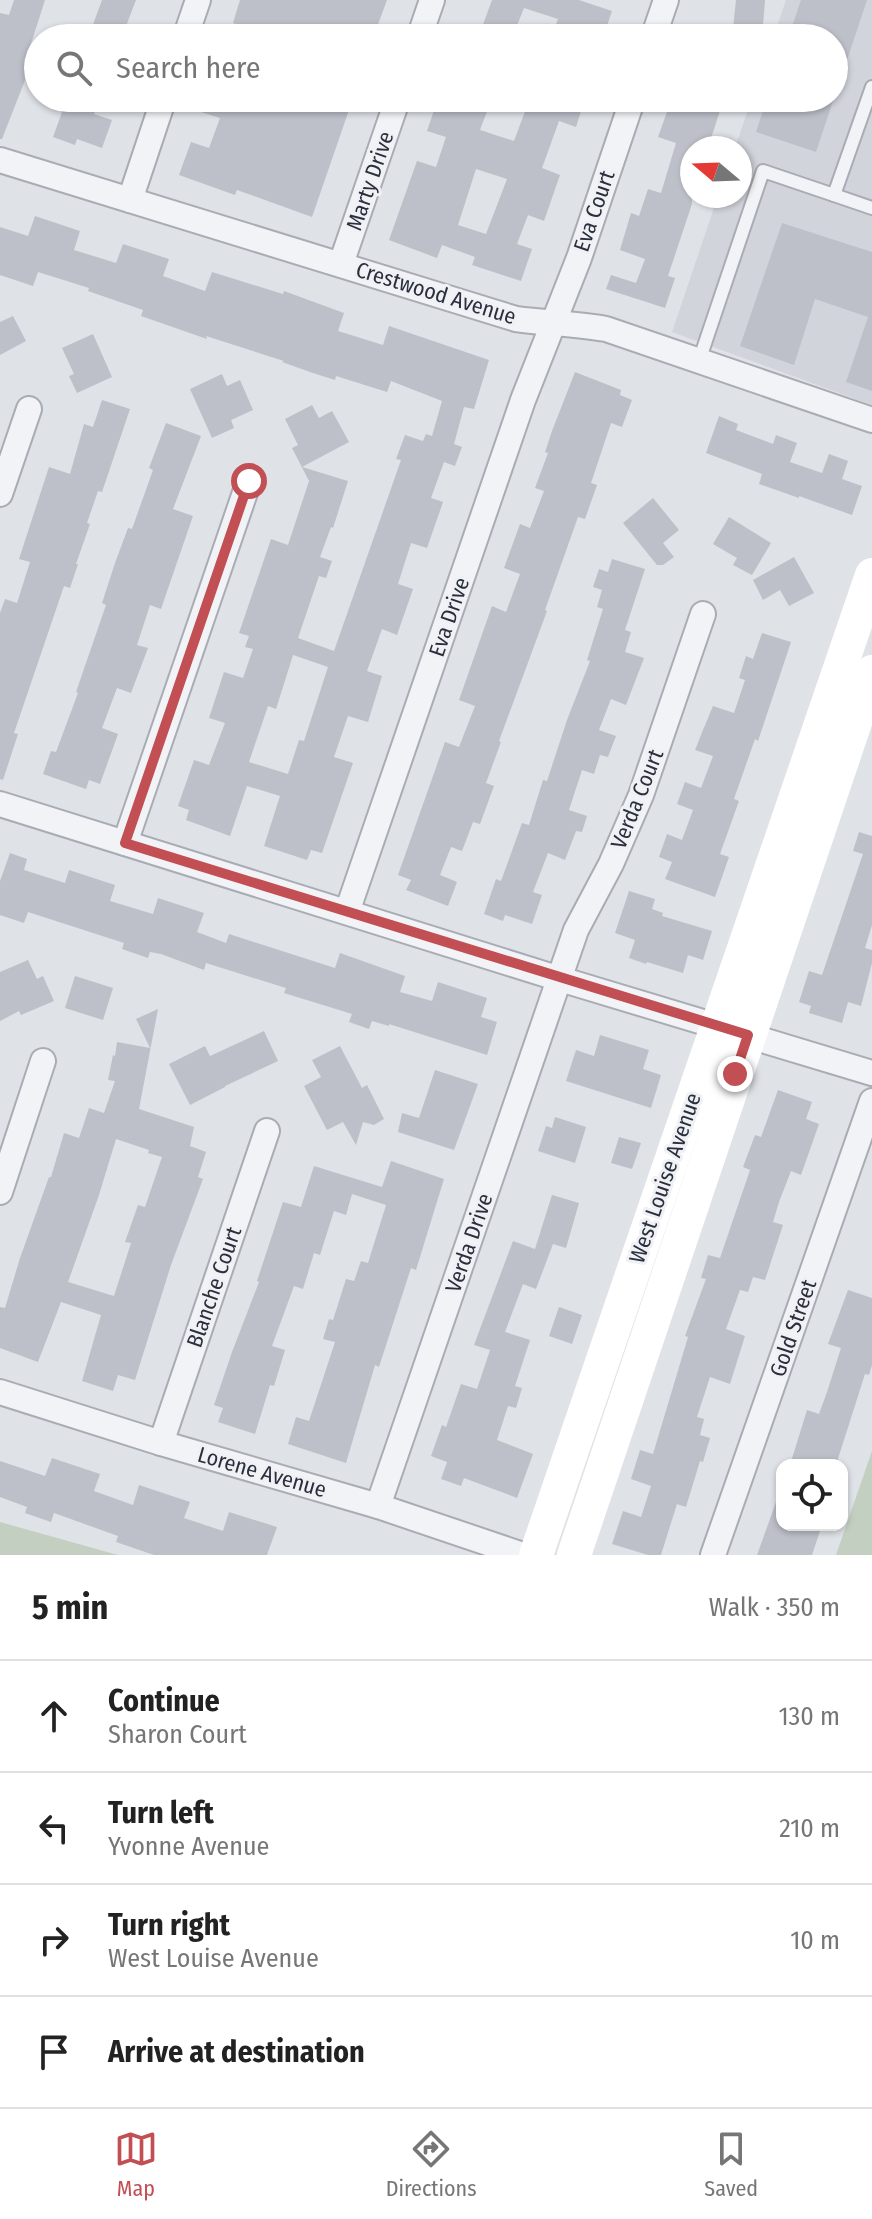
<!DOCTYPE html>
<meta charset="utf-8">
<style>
body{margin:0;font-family:"Fira Sans Condensed",sans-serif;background:#f6f6f6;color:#222}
.controls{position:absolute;right:24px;bottom:24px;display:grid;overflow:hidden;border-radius:16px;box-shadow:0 2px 6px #0004}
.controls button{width:72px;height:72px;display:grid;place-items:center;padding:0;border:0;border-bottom:2px solid #e0e0e0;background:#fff;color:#222;font:40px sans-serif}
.compass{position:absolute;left:680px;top:136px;width:72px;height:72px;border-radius:50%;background:#fff;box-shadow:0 2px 6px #0004;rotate:289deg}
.stop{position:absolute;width:24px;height:24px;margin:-18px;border:6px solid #c14f54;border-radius:50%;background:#fff}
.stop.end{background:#c14f54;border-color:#fff;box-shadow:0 2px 8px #0008}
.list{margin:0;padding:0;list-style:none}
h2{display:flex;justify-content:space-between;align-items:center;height:104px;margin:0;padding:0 32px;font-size:34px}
h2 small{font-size:26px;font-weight:400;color:#767676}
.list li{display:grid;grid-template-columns:52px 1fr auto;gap:24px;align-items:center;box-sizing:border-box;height:112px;padding:0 32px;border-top:2px solid #e0e0e0}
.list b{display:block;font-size:30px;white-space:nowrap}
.list p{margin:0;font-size:26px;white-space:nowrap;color:#767676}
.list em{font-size:26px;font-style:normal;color:#767676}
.icon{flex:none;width:44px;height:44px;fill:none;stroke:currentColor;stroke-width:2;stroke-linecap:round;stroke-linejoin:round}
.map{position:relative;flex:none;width:872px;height:1555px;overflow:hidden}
.search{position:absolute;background:#fff;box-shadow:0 2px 6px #0004;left:24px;right:24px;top:24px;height:88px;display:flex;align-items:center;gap:20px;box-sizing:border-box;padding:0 28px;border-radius:44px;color:#767676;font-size:30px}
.sheet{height:552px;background:#fff}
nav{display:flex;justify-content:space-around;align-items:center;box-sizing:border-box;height:112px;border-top:2px solid #e0e0e0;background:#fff;font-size:22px;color:#767676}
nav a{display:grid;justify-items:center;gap:4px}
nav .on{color:#c14f54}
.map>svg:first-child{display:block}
.built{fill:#d2d4dc}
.green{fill:#c3d0c1}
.building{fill:#bdc0c9;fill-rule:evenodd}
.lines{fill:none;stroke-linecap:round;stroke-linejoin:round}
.lane-casing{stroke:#a9acb4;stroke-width:16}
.street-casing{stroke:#a9acb4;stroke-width:28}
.lane{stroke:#f2f3f6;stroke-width:12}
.street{stroke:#f2f3f6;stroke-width:24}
.secondary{stroke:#fff;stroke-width:34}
.route{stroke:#c14f54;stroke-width:10}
.labels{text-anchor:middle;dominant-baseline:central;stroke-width:6;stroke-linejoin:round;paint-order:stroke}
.street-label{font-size:22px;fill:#2a2f3d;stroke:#eff1f5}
</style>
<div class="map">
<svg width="872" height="1555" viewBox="0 0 872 1555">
<rect width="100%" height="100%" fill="#dfe2e7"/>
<polygon class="built" points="786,0 872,0 872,405 672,332 718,196 740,196 740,148 735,148 752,98 834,98 834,38 773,38"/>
<g class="green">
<polygon points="872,1451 872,1555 836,1555"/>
<polygon points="0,1522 118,1555 0,1555"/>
</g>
<g class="building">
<polygon points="14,0 45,0 29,50 36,52 2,139 0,139 0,13 9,15"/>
<polygon points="102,0 136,0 123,34 118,31 115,38 88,38"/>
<polygon points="240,0 387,0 373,38 246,38 249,28 233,23"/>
<polygon points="492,0 579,0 612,11 605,32 588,26 584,38 551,38 558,19 524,8 512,38 478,38"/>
<polygon points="736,0 765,0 762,38 732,38"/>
<polygon points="801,0 867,0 837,90 834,89 834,38 788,38"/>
<polygon points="67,98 99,98 94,114 112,120 102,148 77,139 75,145 53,137"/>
<polygon points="206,98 334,98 332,104 349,110 312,217 237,190 235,195 179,175 191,142 209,148 220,118 201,112"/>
<path d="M438,98h54l-12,32 34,11 16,-43h55l-9,29 -17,-6 -17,47 18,7 -16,46 -16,-6 -11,29 15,5 -11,32 -49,-16 3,-8 -33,-12 -5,13 -48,-18 28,-79 19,6 10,-30 -19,-6zM476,169l31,10 -21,55 -28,-9z"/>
<polygon points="672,98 724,98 708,148 692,148 692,204 668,276 675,278 665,308 606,289 611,275 636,283 645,259 620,250 631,213 639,216 648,189 661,193 676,143 658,137"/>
<polygon points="767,98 834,98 816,152 756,132"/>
<path d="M35,216l45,15 -6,19 42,13 7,-19 46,15 -6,17 42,15 7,-19 71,22 1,-3 60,22 -6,18 45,14 6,-19 100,34 -15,49 -10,-2 -10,37 8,3 -7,19 -11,-4 -13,36 12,4 -16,46 -16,-5 -13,41 15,5 -16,46 -15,-6 -15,42 15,5 -14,46 -20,-6 -14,41 19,6 -31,90 -11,-3 -4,10 -43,-14 16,-50 -33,-10 -17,50 -44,-16 3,-10 -11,-4 16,-46 15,5 16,-42 -16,-5 15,-46 19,6 10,-29 -8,-2 4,-11 -10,-3 32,-94 17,6 21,-64 -17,-33 6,-3 -13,-26 27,-14 7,13 13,-7 17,31 -47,25 46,14 -15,47 -2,-1 -11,30 12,4 -6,17 -7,-2 -21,62 36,13 67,-191 -5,-1 9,-24 18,6 3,-7 6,2 10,-35 -51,-20 -4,11 -51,-16 -1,4 -25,-8 -28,-10 2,-1 -78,-25 1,3 -66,-23 2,-6 -55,-19 1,-3 -51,-16 -5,14 -33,-11v-48l28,9zM293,655l35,12 -24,74 -5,-1 -11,34 -39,-12 19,-56 8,3z"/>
<polygon points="782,223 872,252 872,391 846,382 868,317 815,299 794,365 740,346"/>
<polygon points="13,316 26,341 0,355 0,322"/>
<polygon points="93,334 112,377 77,393 69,376 74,374 62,348"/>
<polygon points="575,372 621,390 620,395 632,400 622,427 611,423 591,483 597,485 585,519 578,517 545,610 547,611 499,741 501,742 486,783 494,786 480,824 473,822 462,851 451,847 440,875 457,882 448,906 406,890 411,880 398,875 445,742 459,747 475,706 459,700 492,606 506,612 520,574 504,568 520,524 530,528 544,491 535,488 548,453 545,452 552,431"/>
<polygon points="222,374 227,386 240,380 253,410 231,420 234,428 212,438 190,389"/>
<polygon points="102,400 130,409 102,492 98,491 87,523 90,524 76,564 78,564 70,588 64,586 14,733 18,734 3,780 0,779 0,613 5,599 17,603 30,562 19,559 49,467 70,474 84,424 93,427"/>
<polygon points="719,416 738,424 736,430 773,444 776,435 797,443 790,462 822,473 829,454 848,461 842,479 862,486 852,515 799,496 799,498 759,484 762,474 706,453"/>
<polygon points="166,423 201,436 173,509 193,516 161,609 150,605 137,645 148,648 131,693 117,688 102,728 118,734 100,784 89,780 86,789 43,774 51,751 56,752 78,693 76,692 106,605 102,603 115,563 128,528 132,529 153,470 149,468"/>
<polygon points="653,498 679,530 663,543 674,557 663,565 657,565 623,523"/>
<polygon points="729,517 771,543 752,575 733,565 737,558 713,544"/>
<polygon points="794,557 814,593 789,606 780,590 763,600 753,580"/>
<polygon points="612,559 645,569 625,630 631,632 625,652 644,658 626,705 611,699 599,730 616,736 608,757 600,755 594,774 582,770 569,810 587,816 582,832 576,831 565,860 548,853 533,892 542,895 532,924 505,915 503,921 484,914 496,879 501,881 522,823 529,825 543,780 547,781 567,720 590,661 587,660 603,609 597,607 602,590 593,587 599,569 608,572"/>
<polygon points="762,633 791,642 758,741 755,739 734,799 739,801 720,854 729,857 715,897 665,879 672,862 659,857 667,834 682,840 693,810 677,804 685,782 701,788 713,756 695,750 703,730 713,706 734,713 745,680 739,678 746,656 753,659"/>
<polygon points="859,832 872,836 872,925 865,948 872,950 872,963 861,1006 848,1002 842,1023 809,1013 811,1006 799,1002 809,971 822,975 863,854 853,851"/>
<polygon points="10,853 27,859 24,870 65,883 69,870 115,885 110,901 153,914 158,898 204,913 197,932 226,943 229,934 335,968 340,953 405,976 400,992 432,1001 438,982 487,998 481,1017 497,1022 487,1055 389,1024 389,1026 372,1021 369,1029 349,1022 352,1014 284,993 286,988 206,963 204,970 161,954 150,952 148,958 122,949 124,943 28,912 24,923 0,915 0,881"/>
<polygon points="629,891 655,899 652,909 663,913 662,916 712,931 703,960 688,955 683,973 647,962 646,964 629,958 635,940 615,933"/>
<polygon points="28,960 37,979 43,976 54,1001 21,1015 19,1011 0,1021 0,972"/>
<polygon points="75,976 113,988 103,1020 65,1008"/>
<path d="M158,1009l-19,100 55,18 -4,19 16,6 -8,25 5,2 -32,86 -36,115 -17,-5 -5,16 -31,-10 19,-66 -40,-13 -23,60 -38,-14v-41l5,1 15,-50 29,-81h2l13,-44 15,5 10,-30 15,5 11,-32 -7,-1 5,-25 2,1 2,-14 33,6 -14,-29zM116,1139l33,11 -1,3 14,4 -17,50 -7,-2 -13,37 6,1 -17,53 -46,-14 31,-87z"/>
<polygon points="264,1031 278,1061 225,1086 225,1087 190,1105 169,1064 205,1046 210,1056"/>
<polygon points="600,1035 649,1050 643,1069 661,1075 651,1108 566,1081 576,1050 594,1056"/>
<polygon points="340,1046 362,1088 367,1085 384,1119 374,1125 363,1122 356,1145 343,1122 327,1130 304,1086 321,1077 312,1060"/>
<polygon points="435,1070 478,1084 454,1150 398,1132 402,1113 419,1118"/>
<polygon points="778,1090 812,1102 806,1119 819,1124 801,1175 791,1171 779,1202 773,1222 783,1225 765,1280 753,1277 748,1292 740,1290 726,1329 745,1336 730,1384 710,1377 697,1417 704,1419 700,1435 710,1438 703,1462 700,1461 686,1507 677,1504 661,1555 648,1555 612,1544 623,1511 641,1517 651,1486 631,1479 640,1450 653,1454 688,1337 685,1336 706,1279 701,1278 708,1255 720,1258 750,1170 743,1167 755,1135 761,1137"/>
<polygon points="555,1117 586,1127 575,1163 538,1151 546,1126 552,1128"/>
<polygon points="619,1137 641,1143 632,1169 611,1163"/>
<polygon points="391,1161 444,1179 416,1270 411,1268 379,1367 375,1365 346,1463 288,1444 296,1417 309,1421 335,1342 323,1339 329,1319 333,1320 346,1279 354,1281 361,1261 368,1263 386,1205 352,1194 346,1215 334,1211 320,1255 314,1253 303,1289 294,1286 272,1346 285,1350 274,1386 270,1385 255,1434 218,1422 223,1408 214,1405 232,1352 259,1282 257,1281 283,1202 301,1207 314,1166 382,1187"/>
<polygon points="552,1195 579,1203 566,1248 553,1244 536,1289 523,1284 505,1332 530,1340 515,1386 522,1388 516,1408 508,1406 497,1440 533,1454 517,1498 464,1478 461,1486 441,1479 447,1462 431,1456 442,1425 446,1427 461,1384 477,1389 490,1350 474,1345 513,1241 535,1249"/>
<polygon points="848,1290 872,1298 872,1365 869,1375 865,1374 836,1465 790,1465 807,1410 819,1414 827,1392 841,1348 828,1344"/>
<polygon points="559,1307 582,1315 572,1344 549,1336"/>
<polygon points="52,1458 100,1474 94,1491 133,1505 139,1485 190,1502 184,1518 223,1531 229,1512 277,1527 267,1555 154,1555 116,1542 118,1536 54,1513 51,1522 25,1513 27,1507 0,1497 0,1461 45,1476"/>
<polygon points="780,1491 782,1492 782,1525 822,1525 812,1555 757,1555"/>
</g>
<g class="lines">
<g class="lane-casing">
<g id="lane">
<polyline points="872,87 834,195 872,208"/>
<polyline points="699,361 763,171 834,195"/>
</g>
</g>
<g class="street-casing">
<g id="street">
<polyline points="185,38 198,0"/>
<polyline points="419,38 432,0"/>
<polyline points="653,38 666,0"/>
<path d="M0,160l516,159c30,4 60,5 90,10l266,91"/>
<polyline points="130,200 164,98"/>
<polyline points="341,264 398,98"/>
<polyline points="0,494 29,409"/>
<polyline points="0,804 560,979 872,1073"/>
<polyline points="125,843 249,481"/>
<polyline points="347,912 523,400 579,258 633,98"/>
<polyline points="0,1192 43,1061"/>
<polyline points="0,1392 161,1443 378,1506 523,1555"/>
<polyline points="161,1443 267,1131"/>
<polyline points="378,1506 576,930 611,864 641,795 703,614"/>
<polyline points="713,1555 872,1101"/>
</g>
</g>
<use href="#lane" class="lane"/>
<use href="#street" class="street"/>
<g class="secondary">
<polyline points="536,1555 872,575"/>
<polyline points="574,1555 872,672"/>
</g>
</g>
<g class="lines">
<polyline class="route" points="249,481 125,843 748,1035 735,1074"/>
</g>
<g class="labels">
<g class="street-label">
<text transform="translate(370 181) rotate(-71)">Marty Drive</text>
<text transform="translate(594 211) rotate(-71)">Eva Court</text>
<text transform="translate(436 293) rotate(17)">Crestwood Avenue</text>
<text transform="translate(449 617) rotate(-71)">Eva Drive</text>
<text transform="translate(637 799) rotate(-68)">Verda Court</text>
<text transform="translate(665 1178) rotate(-71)">West Louise Avenue</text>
<text transform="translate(469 1243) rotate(-71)">Verda Drive</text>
<text transform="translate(214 1287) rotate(-71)">Blanche Court</text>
<text transform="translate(793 1328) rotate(-71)">Gold Street</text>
<text transform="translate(262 1472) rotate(16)">Lorene Avenue</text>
</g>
</g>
</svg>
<div class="controls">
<button><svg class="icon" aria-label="locate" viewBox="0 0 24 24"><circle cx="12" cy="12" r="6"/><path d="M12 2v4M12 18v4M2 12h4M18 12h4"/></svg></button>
</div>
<svg class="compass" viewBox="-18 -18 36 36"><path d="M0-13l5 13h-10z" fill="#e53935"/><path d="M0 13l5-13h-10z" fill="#767676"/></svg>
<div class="stop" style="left:249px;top:481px"></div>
<div class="stop end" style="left:735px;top:1074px"></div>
<div class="search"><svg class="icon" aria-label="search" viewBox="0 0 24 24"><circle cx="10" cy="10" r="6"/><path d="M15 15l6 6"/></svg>Search here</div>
</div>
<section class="sheet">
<h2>5 min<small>Walk · 350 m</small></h2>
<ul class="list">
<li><svg class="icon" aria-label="ahead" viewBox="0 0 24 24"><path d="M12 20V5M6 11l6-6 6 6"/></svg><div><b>Continue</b><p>Sharon Court</p></div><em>130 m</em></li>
<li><svg class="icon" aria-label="left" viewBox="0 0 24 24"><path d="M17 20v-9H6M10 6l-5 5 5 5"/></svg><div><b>Turn left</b><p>Yvonne Avenue</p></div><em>210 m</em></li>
<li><svg class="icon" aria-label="right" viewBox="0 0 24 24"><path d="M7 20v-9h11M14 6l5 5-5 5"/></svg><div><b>Turn right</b><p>West Louise Avenue</p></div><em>10 m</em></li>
<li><svg class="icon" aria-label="arrive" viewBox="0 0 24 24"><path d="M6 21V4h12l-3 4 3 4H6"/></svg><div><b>Arrive at destination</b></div></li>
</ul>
</section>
<nav>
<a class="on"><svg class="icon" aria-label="map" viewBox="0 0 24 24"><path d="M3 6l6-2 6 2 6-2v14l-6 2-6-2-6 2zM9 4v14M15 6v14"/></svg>Map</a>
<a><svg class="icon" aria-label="directions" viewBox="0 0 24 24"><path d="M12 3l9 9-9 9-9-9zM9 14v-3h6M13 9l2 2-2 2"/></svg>Directions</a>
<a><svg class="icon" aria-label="saved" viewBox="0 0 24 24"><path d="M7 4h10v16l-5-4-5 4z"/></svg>Saved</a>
</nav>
